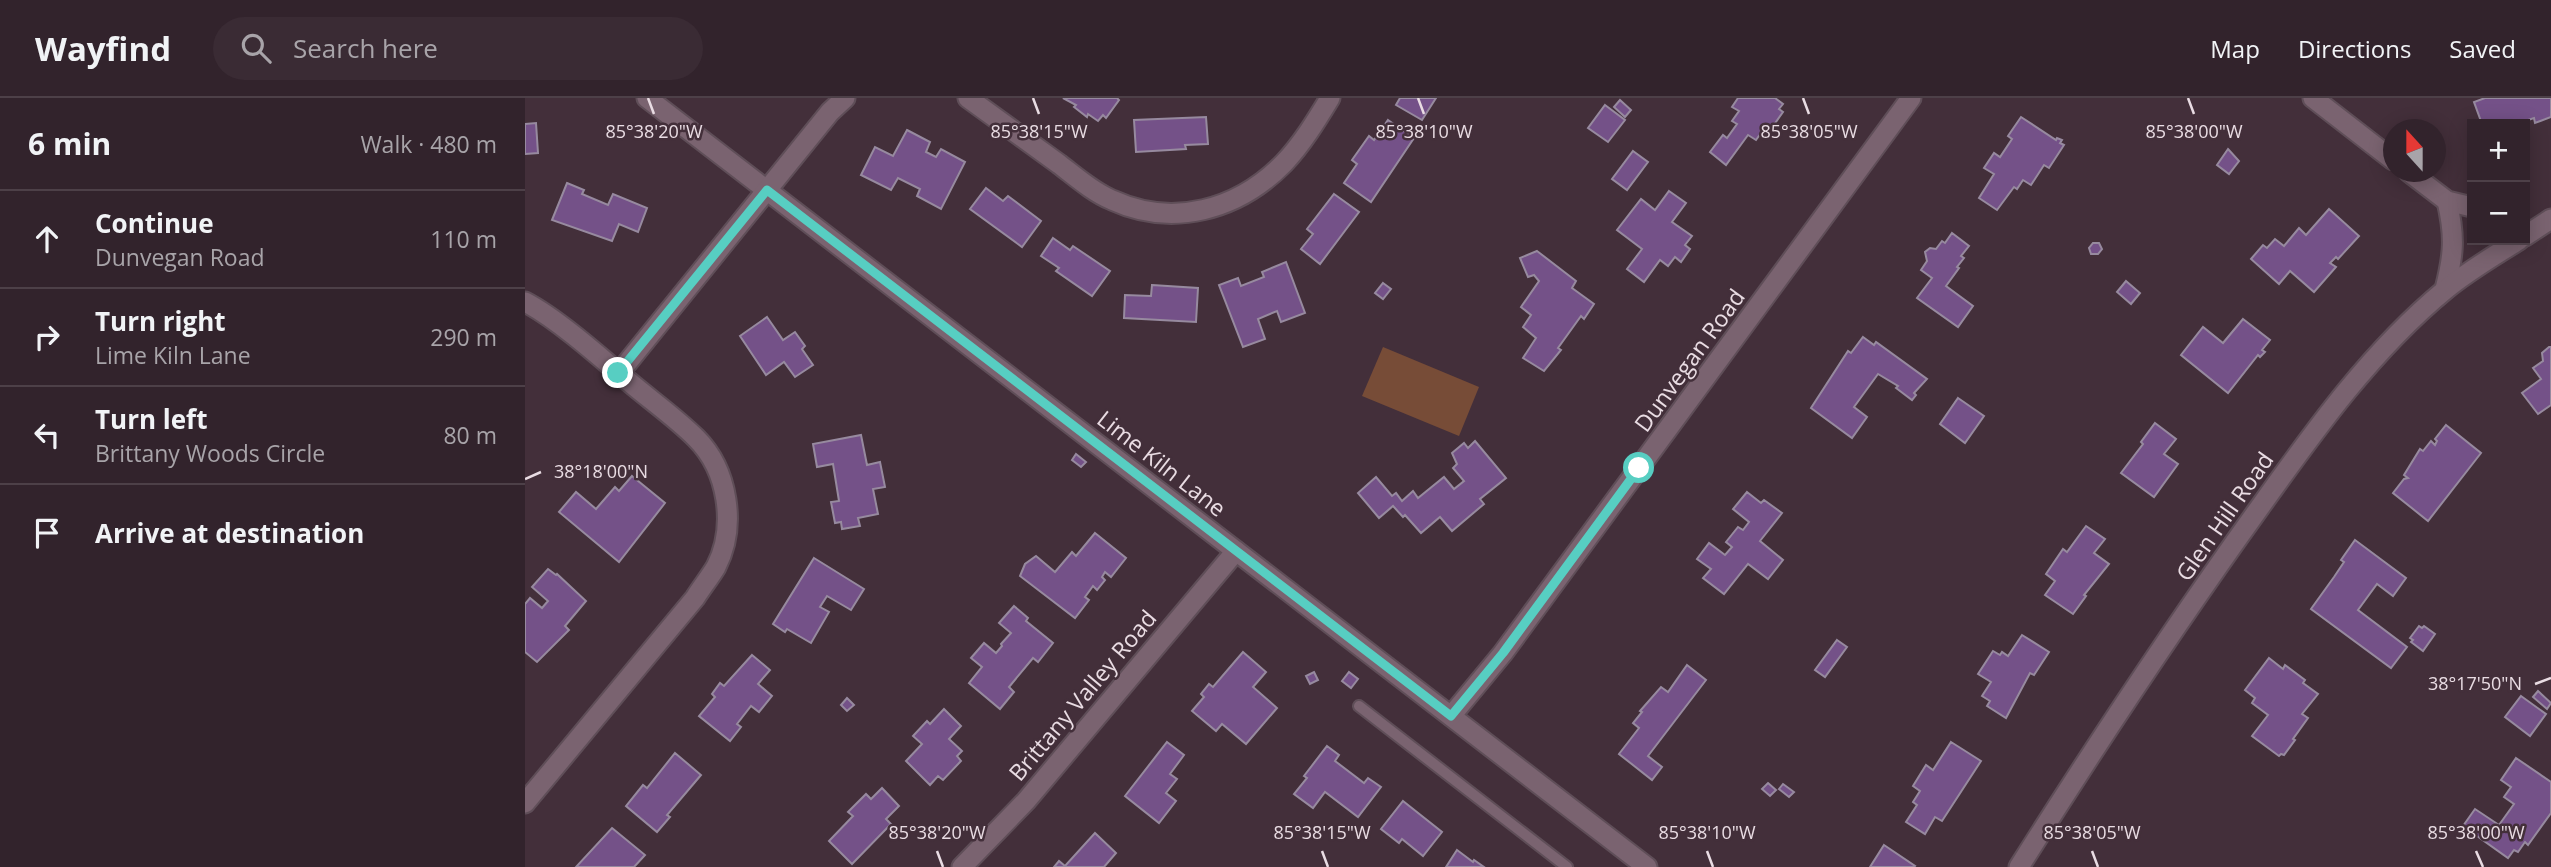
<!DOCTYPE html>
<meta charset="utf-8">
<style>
body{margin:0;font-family:"Open Sans",sans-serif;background:#3a2b34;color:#f1f3f6}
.controls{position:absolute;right:21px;top:21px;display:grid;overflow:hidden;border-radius:0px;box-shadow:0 4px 18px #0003}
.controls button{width:63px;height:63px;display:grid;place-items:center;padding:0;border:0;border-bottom:2px solid #4d4048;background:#32232c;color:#f1f3f6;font:35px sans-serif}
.compass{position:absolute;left:1858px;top:21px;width:63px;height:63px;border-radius:50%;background:#32232c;box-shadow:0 4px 18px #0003;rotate:339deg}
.stop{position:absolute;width:21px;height:21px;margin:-16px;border:5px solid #57cec2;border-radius:50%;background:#fff}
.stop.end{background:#57cec2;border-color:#fff;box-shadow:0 2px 7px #0008}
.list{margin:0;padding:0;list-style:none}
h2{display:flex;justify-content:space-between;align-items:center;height:91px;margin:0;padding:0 28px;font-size:30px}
h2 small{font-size:23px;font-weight:400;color:#a8a4a9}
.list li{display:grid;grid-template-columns:46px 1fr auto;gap:21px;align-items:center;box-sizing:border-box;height:98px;padding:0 28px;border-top:2px solid #4d4048}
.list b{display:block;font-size:26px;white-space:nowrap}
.list p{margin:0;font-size:23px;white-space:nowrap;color:#a8a4a9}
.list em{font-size:23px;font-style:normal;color:#a8a4a9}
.icon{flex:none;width:38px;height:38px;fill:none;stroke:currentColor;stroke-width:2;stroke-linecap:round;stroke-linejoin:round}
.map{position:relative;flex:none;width:2026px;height:769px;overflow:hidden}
header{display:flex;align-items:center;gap:42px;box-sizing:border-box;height:98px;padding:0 35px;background:#32232c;border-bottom:2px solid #4d4048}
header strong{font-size:33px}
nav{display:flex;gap:38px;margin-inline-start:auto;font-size:24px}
.search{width:490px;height:63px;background:#3a2b34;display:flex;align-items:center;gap:18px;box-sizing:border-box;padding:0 24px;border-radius:38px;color:#a8a4a9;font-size:26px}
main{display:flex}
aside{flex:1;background:#32232c}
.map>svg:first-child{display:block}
.green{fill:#774c37}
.building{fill:#745188;stroke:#978a9f;stroke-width:2}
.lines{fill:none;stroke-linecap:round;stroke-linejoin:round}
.service-casing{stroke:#5f4e58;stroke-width:14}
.minor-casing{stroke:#5f4e58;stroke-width:23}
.service{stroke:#7a6370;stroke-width:10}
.minor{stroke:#7a6370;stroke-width:19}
.route{stroke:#57cec2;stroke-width:9}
.ticks{fill:none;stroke:#e9dce3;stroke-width:2.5}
.labels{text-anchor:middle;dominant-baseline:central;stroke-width:5;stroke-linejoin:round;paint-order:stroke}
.street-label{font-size:23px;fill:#e9dce3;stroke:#432f3a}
.ticks-label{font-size:18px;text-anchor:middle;fill:#e9dce3;stroke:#432f3a;stroke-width:5;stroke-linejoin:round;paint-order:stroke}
</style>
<header>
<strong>Wayfind</strong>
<div class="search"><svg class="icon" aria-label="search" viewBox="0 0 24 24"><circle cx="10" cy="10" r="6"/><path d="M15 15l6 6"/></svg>Search here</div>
<nav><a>Map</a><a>Directions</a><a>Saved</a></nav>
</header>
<main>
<aside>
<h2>6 min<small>Walk · 480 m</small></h2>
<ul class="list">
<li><svg class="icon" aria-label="ahead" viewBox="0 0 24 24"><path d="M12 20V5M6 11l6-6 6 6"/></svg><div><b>Continue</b><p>Dunvegan Road</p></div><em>110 m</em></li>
<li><svg class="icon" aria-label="right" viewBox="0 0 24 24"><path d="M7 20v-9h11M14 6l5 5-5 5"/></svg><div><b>Turn right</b><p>Lime Kiln Lane</p></div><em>290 m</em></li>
<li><svg class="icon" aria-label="left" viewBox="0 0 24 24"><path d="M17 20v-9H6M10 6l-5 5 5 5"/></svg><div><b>Turn left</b><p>Brittany Woods Circle</p></div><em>80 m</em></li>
<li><svg class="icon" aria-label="arrive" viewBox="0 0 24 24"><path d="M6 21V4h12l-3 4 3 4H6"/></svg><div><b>Arrive at destination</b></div></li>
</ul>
</aside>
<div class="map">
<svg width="2026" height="769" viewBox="0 0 2026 769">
<rect width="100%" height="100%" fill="#432f3a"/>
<polygon class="green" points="858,249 954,289 934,338 837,298"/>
<g class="building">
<polygon points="538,0 592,0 594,2 581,20 578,17 573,23 563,16 562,19 549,9 551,7"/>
<polygon points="875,0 911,0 897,22 871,7"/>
<polygon points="1213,0 1250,0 1258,6 1254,11 1258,14 1241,38 1236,35 1231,42 1223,37 1201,67 1185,54 1198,37 1202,40 1212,26 1207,23 1214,13 1207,9"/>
<polygon points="1960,0 2026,0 2026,19 2010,25 2009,20 1991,26 1957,26 1949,4"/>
<polygon points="1095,2 1106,12 1100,19 1089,9"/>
<polygon points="1080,7 1100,22 1083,44 1063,30"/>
<polygon points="681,19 683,46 660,47 661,51 611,54 609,22"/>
<polygon points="1496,19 1531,42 1532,40 1537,42 1535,45 1539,47 1524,70 1519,67 1506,87 1498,82 1492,91 1489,89 1472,112 1454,100 1469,76 1459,70 1469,55 1475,59 1487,41 1483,38"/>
<polygon points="863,22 889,40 846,104 819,85 832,66 827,62 844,38 849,42"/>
<polygon points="11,25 13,55 0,56 0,26"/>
<polygon points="382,32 405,44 401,54 411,59 416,51 440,64 416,111 392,98 395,91 373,80 366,92 336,77 350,49 368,58"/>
<polygon points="1703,51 1714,63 1704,76 1692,67"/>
<polygon points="1108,53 1123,64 1102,92 1087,81"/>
<polygon points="42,85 59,92 57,96 83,107 88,96 122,110 113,134 94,126 87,143 27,122"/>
<polygon points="461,90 478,103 483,98 516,123 497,149 445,111"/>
<polygon points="1144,93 1161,105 1147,124 1167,138 1160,147 1165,151 1156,164 1150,159 1143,168 1135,162 1119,184 1102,171 1117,151 1092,132 1116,101 1130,112"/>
<polygon points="809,96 834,114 795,166 776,151 788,136 782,131"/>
<polygon points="1804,111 1834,138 1813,161 1811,159 1805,165 1811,169 1789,194 1765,173 1754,186 1726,161 1738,147 1742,150 1750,141 1759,148 1774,130 1781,137"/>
<polygon points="1427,135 1444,148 1436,158 1439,160 1432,169 1434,170 1421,188 1448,208 1433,229 1392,200 1407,180 1396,172 1402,163 1400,154 1405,150 1411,151 1417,143 1420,145"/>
<polygon points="528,140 545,152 548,148 585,173 567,198 531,173 534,170 516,158"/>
<polygon points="1568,145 1574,145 1577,151 1573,156 1566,156 1564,150"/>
<polygon points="1012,153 1051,183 1047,190 1069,206 1059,221 1056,218 1033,250 1036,252 1019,273 998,260 1011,240 998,229 1006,217 996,209 1014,183 1009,177 1003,179 995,160"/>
<polygon points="761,164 780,215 756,224 752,213 733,221 740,241 718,249 694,187 713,180 716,188 739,179 737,174"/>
<polygon points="1601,183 1615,195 1606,206 1592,194"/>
<polygon points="858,185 866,191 858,201 850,195"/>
<polygon points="627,187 673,190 671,224 599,220 600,197 626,198"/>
<polygon points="242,219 258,242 270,234 280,248 277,251 288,267 270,279 259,264 241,277 215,238"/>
<polygon points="1718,221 1745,242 1737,252 1740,254 1735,259 1733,257 1703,295 1656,257 1678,229 1698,245"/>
<polygon points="1338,239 1349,247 1351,244 1402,281 1389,295 1391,297 1387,302 1371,290 1373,288 1353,276 1329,309 1342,319 1327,340 1286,310 1323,253 1326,255"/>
<polygon points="2024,249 2026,249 2026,307 2013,316 1997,295 2016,281 2008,270 2018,263 2017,255"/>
<polygon points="1433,300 1459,318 1440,345 1415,326"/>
<polygon points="1630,325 1651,341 1639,356 1653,366 1629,399 1596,375 1618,346 1616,344"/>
<polygon points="1921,327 1956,355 1903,423 1868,395 1879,381 1883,380 1879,377 1895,351 1898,353 1906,343 1910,347 1912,343 1910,341"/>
<polygon points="336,337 342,367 355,364 360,389 348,391 353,416 333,420 335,428 317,431 316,424 310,425 306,404 314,403 308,366 292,369 288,346"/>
<polygon points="950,343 981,380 955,401 959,406 927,433 915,419 896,435 880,417 878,419 868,408 854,420 833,395 851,379 867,398 871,395 877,403 888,393 893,400 919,379 929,391 939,383 928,370 932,366 927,355 939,345 943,350"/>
<polygon points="551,356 561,364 556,369 547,362"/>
<polygon points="107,378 140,405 94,464 34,414 51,394 71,411 90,389 94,393"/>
<polygon points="1222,394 1236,405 1239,402 1257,415 1235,443 1258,462 1243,481 1223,466 1199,496 1178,480 1186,471 1172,461 1184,445 1200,457 1207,449 1201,444 1213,429 1218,432 1224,424 1208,411"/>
<polygon points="1561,428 1580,441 1569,455 1584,466 1559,497 1561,498 1548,516 1520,497 1530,483 1521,476 1538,451 1542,454"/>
<polygon points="570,435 601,460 586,479 580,474 577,479 580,482 572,492 568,488 560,499 564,502 550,520 495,478 500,466 511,458 530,474 547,454 551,458"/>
<polygon points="1830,442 1881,480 1868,498 1852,486 1833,512 1882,549 1866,570 1786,511 1809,479 1819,464 1816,462"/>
<polygon points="289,460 339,491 326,512 302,498 295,509 304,514 286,545 262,531 260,534 248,526"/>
<polygon points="23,471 31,477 32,476 61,503 40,528 44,532 12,564 0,554 0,506 5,500 17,510 23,503 7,489"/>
<polygon points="489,508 503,520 501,523 528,545 513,564 508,560 484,589 489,594 475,611 444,585 457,569 446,560 459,545 471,555 477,548 476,546 486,535 474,525"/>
<polygon points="1894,528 1897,530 1899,528 1910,536 1898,553 1886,544 1888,542 1885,540"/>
<polygon points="1497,537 1524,554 1509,577 1505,575 1481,620 1462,608 1465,603 1457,598 1466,584 1453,576 1468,553 1475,557 1477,554 1483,558"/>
<polygon points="1312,542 1322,549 1300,579 1290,572"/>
<polygon points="718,554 741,574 728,589 752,610 721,646 697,626 691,633 667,613 679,599 676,596 684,586 688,589"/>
<polygon points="227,557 245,572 233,586 247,598 234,614 226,608 212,626 216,629 205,643 174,618 190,599 187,596 195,585 199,588"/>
<polygon points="1744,560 1758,571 1760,567 1780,582 1778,585 1793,596 1777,616 1783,620 1768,641 1770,642 1759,657 1756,656 1754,658 1727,638 1743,617 1727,605 1730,600 1720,592"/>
<polygon points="1162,567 1181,582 1123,658 1137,669 1127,682 1094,656 1114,630 1108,625 1117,614 1115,613 1136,589 1143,594"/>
<polygon points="789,574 793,582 785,586 781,578"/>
<polygon points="824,574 833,581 826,590 817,583"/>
<polygon points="2013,593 2026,605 2022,611 2008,599"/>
<polygon points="1996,598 2021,616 2005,638 1980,619"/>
<polygon points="322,600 329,607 322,613 316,607"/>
<polygon points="419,611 436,628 424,641 437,653 432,658 436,663 418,682 413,678 405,687 381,663 397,646 388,638 402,623 405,626"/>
<polygon points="642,644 659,657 645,676 652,681 641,695 651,703 634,725 600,698"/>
<polygon points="1426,644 1456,663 1417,723 1410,719 1400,736 1381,724 1392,707 1388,704 1395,693 1388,688 1401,667 1408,672"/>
<polygon points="802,648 814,657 810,663 839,685 843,680 856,689 833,719 800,694 788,710 769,696 782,680 779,678"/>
<polygon points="150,655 176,677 142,717 145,719 132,734 101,708 118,687 122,690"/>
<polygon points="1991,660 2026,684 2026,715 2003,747 2000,744 1993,754 1989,752 1983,760 1938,728 1950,711 1974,727 1989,706 1979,699 1986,689 1976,682"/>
<polygon points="1243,685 1251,692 1245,698 1237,691"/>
<polygon points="1258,686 1269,694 1264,699 1254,691"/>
<polygon points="357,690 374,708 361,721 366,726 327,766 304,743 328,718 323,714 341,696 346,701"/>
<polygon points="878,703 917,734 898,758 877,741 874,745 856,731"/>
<polygon points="87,730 120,757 109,769 51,769"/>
<polygon points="570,735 591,755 579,769 529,769 534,763 540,768"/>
<polygon points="1359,747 1390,768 1389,769 1345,769"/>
<polygon points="932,752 948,764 949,762 959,769 921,769"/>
</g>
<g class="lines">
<g class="service-casing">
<polyline id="service" points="834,608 1042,769"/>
</g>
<g class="minor-casing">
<g id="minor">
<polyline points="122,0 1122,769"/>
<path d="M443,0c30,22 61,44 91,66 17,13 34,28 53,36 61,28 126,10 172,-37 18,-19 32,-42 46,-65"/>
<polyline points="1788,0 1868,62"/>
<polyline points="1884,74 1922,103 1947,109"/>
<polyline points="2000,138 2026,121"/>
<path d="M1920,191c9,-35 10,-53 2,-88"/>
<path d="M0,204c31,16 74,54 102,78 22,19 48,37 69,58 32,32 41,88 20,129 -6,10 -14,20 -21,31l-170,205"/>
<polyline points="94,275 305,14 320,0"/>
<polyline points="926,618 978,555 1386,0"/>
<polyline points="437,769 501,703 711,453"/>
<path d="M1494,769c77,-122 157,-243 241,-360 55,-77 112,-157 185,-217 23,-19 49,-34 74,-50"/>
</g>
</g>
<use href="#service" class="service"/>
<use href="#minor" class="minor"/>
</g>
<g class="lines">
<polyline class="route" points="93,275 242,92 926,618 978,555 1114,370"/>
</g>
<path class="ticks" d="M123,0l6,16M508,0l6,16M893,0l6,16M1278,0l6,16M1663,0l6,16M0,381l16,-7M2010,586l16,-6M412,753l6,16M797,753l6,16M1182,753l6,16M1567,753l6,16M1951,753l7,16"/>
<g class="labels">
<g class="street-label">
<text transform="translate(1164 262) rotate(-54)">Dunvegan Road</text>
<text transform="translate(637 365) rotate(38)">Lime Kiln Lane</text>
<text transform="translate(1699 418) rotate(-55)">Glen Hill Road</text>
<text transform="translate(557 597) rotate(-50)">Brittany Valley Road</text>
</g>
</g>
<g class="ticks-label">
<text x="129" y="40">85°38'20"W</text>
<text x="514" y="40">85°38'15"W</text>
<text x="1284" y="40">85°38'05"W</text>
<text x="1669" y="40">85°38'00"W</text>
<text x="899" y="40">85°38'10"W</text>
<text x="76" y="380">38°18'00"N</text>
<text x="1950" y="592">38°17'50"N</text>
<text x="412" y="741">85°38'20"W</text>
<text x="797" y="741">85°38'15"W</text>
<text x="1182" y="741">85°38'10"W</text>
<text x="1567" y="741">85°38'05"W</text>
<text x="1951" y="741">85°38'00"W</text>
</g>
</svg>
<div class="controls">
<button>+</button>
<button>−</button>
</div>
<svg class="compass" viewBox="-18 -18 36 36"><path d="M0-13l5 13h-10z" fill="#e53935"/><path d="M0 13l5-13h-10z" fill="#a8a4a9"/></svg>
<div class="stop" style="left:1114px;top:370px"></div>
<div class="stop end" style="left:93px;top:275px"></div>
</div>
</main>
